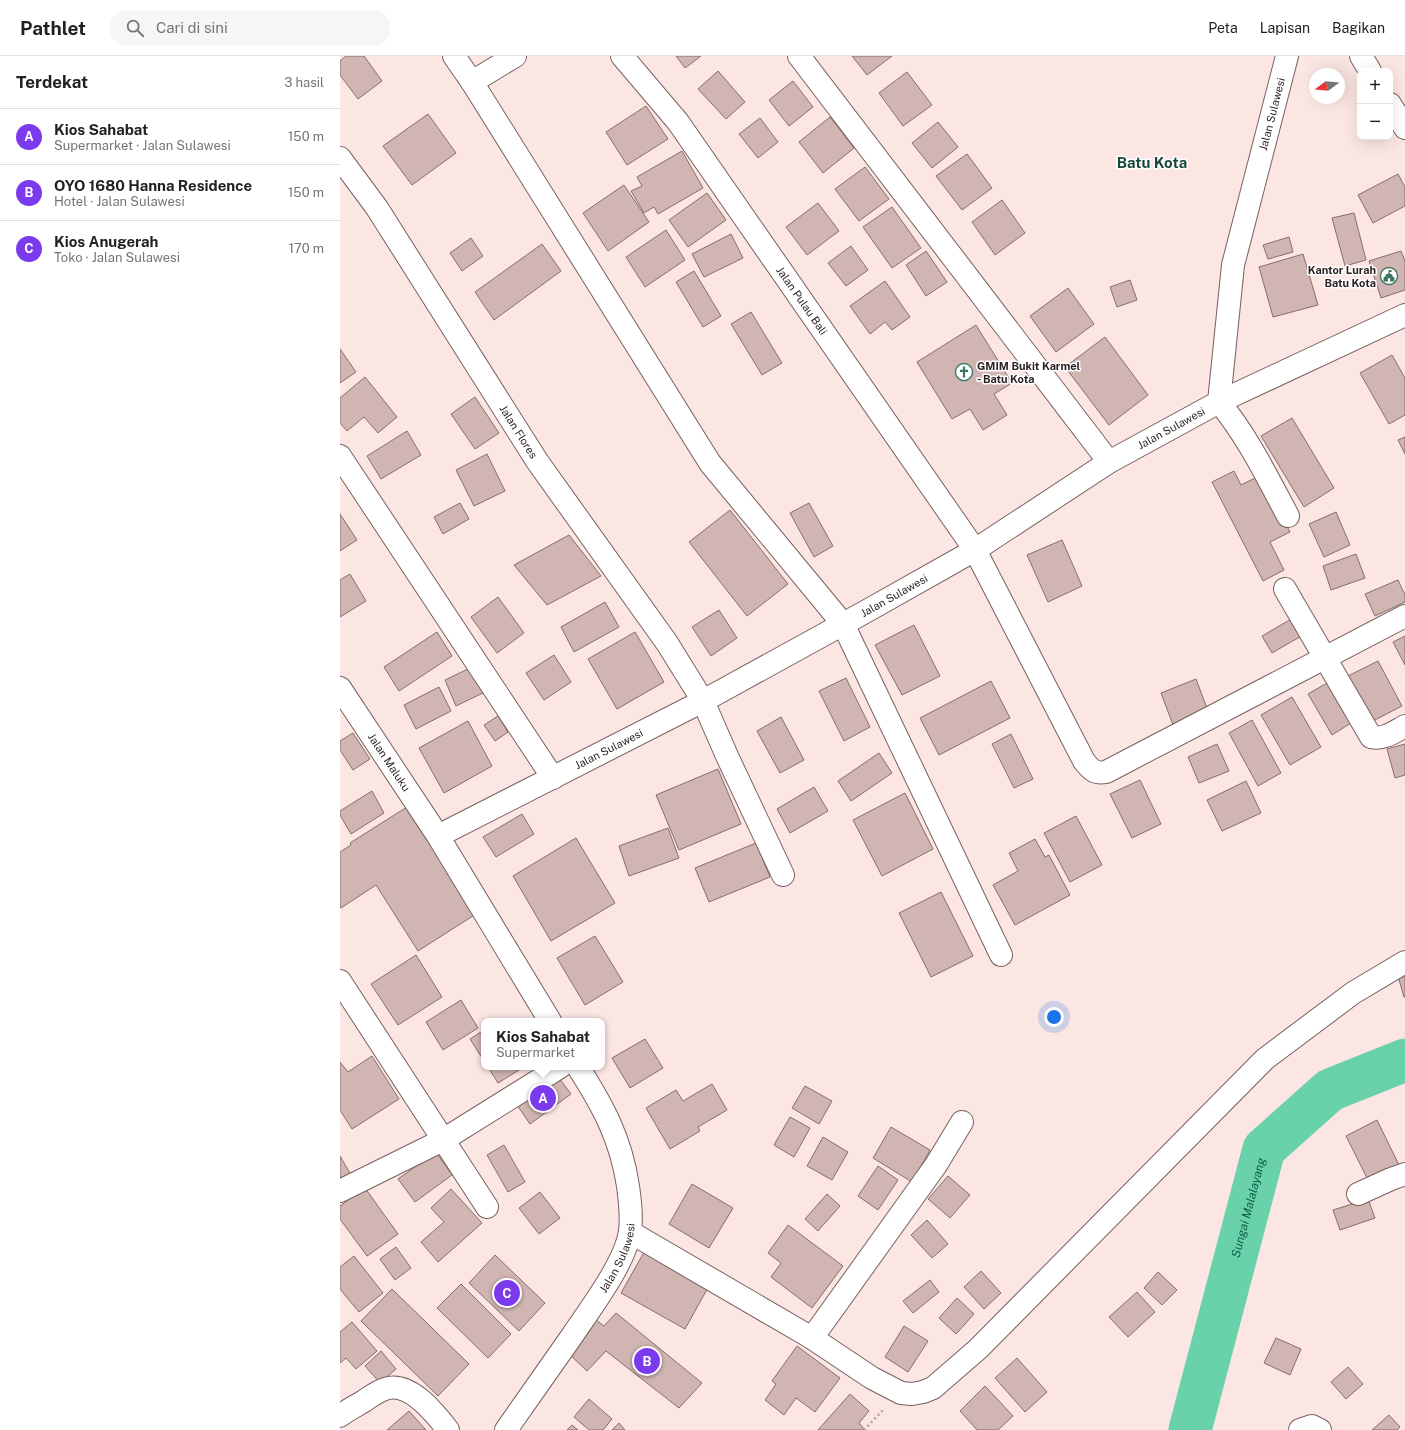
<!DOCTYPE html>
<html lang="id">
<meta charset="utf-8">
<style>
body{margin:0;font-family:"Public Sans",sans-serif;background:#f6f6f6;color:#202124}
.controls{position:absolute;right:12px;top:12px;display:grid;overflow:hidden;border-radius:8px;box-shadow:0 4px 16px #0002}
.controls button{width:36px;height:36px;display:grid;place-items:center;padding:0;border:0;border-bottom:1px solid #e0e0e0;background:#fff;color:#202124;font:20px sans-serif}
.compass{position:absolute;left:969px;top:12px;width:36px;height:36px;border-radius:50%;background:#fff;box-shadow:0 4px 16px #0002;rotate:254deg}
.you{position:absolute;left:714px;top:961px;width:14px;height:14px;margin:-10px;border:3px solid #fff;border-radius:50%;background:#1a73e8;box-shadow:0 0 0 6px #1a73e833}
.badge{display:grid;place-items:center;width:26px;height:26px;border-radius:50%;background:#7c3aed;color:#fff;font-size:13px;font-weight:700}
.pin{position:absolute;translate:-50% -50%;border:2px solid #fff;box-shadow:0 1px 4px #0006}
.popup{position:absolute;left:141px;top:962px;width:124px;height:52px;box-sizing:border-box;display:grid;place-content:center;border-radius:8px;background:#fff;filter:drop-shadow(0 1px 3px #0005);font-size:13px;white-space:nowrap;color:#757577}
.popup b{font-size:15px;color:#202124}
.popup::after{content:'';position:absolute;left:50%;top:100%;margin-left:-8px;border:8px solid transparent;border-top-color:#fff}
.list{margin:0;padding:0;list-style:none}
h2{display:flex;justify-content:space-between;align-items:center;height:52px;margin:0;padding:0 16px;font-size:17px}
h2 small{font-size:13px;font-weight:400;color:#757577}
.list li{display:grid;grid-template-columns:26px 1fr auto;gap:12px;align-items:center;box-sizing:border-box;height:56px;padding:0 16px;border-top:1px solid #e0e0e0}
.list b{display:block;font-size:15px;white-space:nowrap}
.list p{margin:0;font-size:13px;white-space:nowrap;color:#757577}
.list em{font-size:13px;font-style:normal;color:#757577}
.icon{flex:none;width:22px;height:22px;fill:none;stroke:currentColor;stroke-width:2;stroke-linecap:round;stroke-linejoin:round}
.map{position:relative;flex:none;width:1065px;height:1374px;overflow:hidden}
header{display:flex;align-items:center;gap:24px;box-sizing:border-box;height:56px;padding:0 20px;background:#fff;border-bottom:1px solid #e0e0e0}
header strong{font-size:19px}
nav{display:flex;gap:22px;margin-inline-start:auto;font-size:14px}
.search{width:280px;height:36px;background:#f6f6f6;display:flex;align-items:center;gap:10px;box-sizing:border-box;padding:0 14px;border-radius:16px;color:#757577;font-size:15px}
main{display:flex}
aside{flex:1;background:#fff}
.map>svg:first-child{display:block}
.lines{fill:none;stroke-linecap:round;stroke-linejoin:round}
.river{stroke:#6ad2ab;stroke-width:43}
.building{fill:#d0b5b3;stroke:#866e6c}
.minor-casing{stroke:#78605e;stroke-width:24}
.tertiary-casing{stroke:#78605e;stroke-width:24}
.secondary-casing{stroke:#78605e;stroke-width:24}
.path{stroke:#b5a3a2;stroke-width:2.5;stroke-dasharray:2 3;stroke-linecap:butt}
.minor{stroke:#fff;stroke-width:22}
.tertiary{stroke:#fff;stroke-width:22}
.secondary{stroke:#fff;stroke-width:22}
.labels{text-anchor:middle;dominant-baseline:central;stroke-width:3;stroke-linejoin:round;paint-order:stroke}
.street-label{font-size:11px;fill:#291f1f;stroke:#fff}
.poi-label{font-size:11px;font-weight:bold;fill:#291f1f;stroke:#fff;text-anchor:end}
.water-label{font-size:12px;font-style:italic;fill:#0b6047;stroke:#fff}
.district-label{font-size:15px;font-weight:bold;fill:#184837;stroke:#fff}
</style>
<header>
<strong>Pathlet</strong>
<div class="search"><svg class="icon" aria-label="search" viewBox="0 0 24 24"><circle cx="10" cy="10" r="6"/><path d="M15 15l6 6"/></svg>Cari di sini</div>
<nav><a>Peta</a><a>Lapisan</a><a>Bagikan</a></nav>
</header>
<main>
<aside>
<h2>Terdekat<small>3 hasil</small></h2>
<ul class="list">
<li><span class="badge">A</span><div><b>Kios Sahabat</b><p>Supermarket · Jalan Sulawesi</p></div><em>150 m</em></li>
<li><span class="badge">B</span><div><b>OYO 1680 Hanna Residence</b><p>Hotel · Jalan Sulawesi</p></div><em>150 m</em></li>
<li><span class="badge">C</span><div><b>Kios Anugerah</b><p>Toko · Jalan Sulawesi</p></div><em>170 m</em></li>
</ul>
</aside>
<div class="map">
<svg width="1065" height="1374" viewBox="0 0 1065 1374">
<rect width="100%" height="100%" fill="#fce6e4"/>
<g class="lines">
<path class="river" id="s1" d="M850,1374l74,-281 66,-59 75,-30"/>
</g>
<g class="building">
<polygon points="6,0 24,0 42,25 18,43 0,19 0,5"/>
<polygon points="336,0 361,0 345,12"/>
<polygon points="512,0 552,0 527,19"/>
<polygon points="378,15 405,46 386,63 358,33"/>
<polygon points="567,16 592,49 563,70 539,37"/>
<polygon points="453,25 473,51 449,70 429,44"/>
<polygon points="306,50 328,83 287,109 266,76"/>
<polygon points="88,58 116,97 72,129 43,90"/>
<polygon points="490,61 514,92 483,117 459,86"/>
<polygon points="420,62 438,86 418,102 399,78"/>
<polygon points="598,66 618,91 592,112 572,87"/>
<polygon points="342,95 363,132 318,158 314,151 304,157 291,135 302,130 297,121"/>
<polygon points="627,98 652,132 622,154 596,120"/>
<polygon points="525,111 549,143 519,165 495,133"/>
<polygon points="1058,118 1065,131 1065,150 1033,167 1018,139"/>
<polygon points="284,129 309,166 268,195 243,157"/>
<polygon points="367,137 386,164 348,191 329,164"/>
<polygon points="662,144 685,177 655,199 632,166"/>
<polygon points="478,147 499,175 467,199 446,171"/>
<polygon points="552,151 581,192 552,212 523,171"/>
<polygon points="1014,157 1026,204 1005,210 992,162"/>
<polygon points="326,174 345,204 305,231 286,201"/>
<polygon points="391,178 403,202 364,221 352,198"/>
<polygon points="949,181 953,196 928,203 923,189"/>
<polygon points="131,182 143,200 122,215 110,197"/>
<polygon points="202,188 221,215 154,264 135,236"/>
<polygon points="511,190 528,214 506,230 488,207"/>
<polygon points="586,195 607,226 586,240 566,209"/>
<polygon points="1061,195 1065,205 1065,234 1041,242 1029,205"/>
<polygon points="963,198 978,249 933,261 919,211"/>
<polygon points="354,215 381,260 363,271 336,226"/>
<polygon points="790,224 797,244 777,251 770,231"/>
<polygon points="545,225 570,261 552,274 545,266 530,278 510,250"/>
<polygon points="728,232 754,268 716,296 690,260"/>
<polygon points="411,256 442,307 422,319 391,268"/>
<polygon points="636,269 672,327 654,338 667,359 643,374 630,353 612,363 577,306"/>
<polygon points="765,281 808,339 769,369 725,311"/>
<polygon points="0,293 16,316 0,327"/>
<polygon points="1052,299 1065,322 1065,359 1049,368 1020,317"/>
<polygon points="25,321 57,361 38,377 24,361 7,375 0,367 0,342"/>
<polygon points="135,341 159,377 135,393 111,358"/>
<polygon points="952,362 994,432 964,451 921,380"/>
<polygon points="67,375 81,399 41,423 27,400"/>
<polygon points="1065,381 1065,398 1058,384"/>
<polygon points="147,398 165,435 134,450 116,414"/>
<polygon points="894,415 901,429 921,419 950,476 930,486 944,514 923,525 872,426"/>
<polygon points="120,447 129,463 103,478 94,461"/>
<polygon points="469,447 493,490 474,501 450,457"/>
<polygon points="390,454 448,528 407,560 349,486"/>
<polygon points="996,456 1010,489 984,501 969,468"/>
<polygon points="0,458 17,484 0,495"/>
<polygon points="229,479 261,520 207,549 174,509"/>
<polygon points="722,484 742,530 708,546 687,499"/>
<polygon points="1016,498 1025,522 991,534 983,510"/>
<polygon points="10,518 26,545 0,561 0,524"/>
<polygon points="1058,524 1065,539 1065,546 1035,560 1025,538"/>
<polygon points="158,541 184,577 157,597 131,561"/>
<polygon points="265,546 279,571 234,596 221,571"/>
<polygon points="379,554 397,582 371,600 352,571"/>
<polygon points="953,562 963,579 932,597 922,580"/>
<polygon points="574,569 600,620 562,639 535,589"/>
<polygon points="97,576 112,600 59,635 44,611"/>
<polygon points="295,576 324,626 277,653 248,603"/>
<polygon points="1065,580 1065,609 1053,586"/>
<polygon points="214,599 231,626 204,644 186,617"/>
<polygon points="1038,605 1062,650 1031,666 1008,620"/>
<polygon points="130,612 145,636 116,650 105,624"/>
<polygon points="506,622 530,671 504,685 479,635"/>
<polygon points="856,623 868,655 833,669 821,637"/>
<polygon points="651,625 670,662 599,699 580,662"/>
<polygon points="987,627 1011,667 992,679 968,638"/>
<polygon points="99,631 111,655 76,673 64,649"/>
<polygon points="952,641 981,691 950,709 921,659"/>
<polygon points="158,660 168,676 155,685 144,669"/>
<polygon points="441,661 464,704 440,717 417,675"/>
<polygon points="912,664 941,717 918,730 889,677"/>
<polygon points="128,665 152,710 104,737 79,692"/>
<polygon points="13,677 30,703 13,714 0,694 0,685"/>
<polygon points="671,678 693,723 674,732 652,688"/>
<polygon points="877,688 889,715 859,727 848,701"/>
<polygon points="1065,688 1065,719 1055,722 1047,693"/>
<polygon points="539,697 552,717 511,745 498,725"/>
<polygon points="378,713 401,768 339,794 316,739"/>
<polygon points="800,724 821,768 792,782 770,738"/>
<polygon points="906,725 921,757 882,775 867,744"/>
<polygon points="474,731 488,755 450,777 437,753"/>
<polygon points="32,735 44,757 11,778 0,759 0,755"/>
<polygon points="565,737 593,793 542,820 513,764"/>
<polygon points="67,751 136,858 78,895 36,829 1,852 0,850 0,796 11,789 10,787"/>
<polygon points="182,758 194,778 156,801 143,781"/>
<polygon points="736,760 762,809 730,826 704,777"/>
<polygon points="328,772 339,802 289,820 279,790"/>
<polygon points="236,782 275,847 211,885 173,820"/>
<polygon points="695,783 705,801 709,799 730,839 675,869 653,829 678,815 669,797"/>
<polygon points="416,787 430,821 369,846 355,812"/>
<polygon points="601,836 633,900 591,921 559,857"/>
<polygon points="255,880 283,926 245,949 217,902"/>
<polygon points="76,899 102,941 58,969 31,928"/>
<polygon points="1065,918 1065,941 1064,941 1058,920"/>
<polygon points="121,944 138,972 103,994 86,966"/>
<polygon points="144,974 144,1005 130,983"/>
<polygon points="305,983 323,1012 290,1032 272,1002"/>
<polygon points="32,1000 59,1043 12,1073 0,1054 0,1006 8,1016"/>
<polygon points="148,1011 184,1011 158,1027"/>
<polygon points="216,1018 231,1038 190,1068 175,1046"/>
<polygon points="372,1028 387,1054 358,1071 360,1075 330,1093 306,1052 336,1034 343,1045"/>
<polygon points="465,1030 492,1045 479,1068 452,1052"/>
<polygon points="450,1061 470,1072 454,1101 434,1089"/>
<polygon points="1037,1064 1059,1109 1028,1124 1006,1080"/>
<polygon points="551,1071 590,1094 572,1126 533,1102"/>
<polygon points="483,1081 508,1096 492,1124 467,1110"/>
<polygon points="164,1089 185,1126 168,1136 147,1099"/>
<polygon points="96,1096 112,1119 75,1146 58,1123"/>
<polygon points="0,1100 11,1119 0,1125"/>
<polygon points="538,1110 558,1124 538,1154 518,1140"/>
<polygon points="608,1120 630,1139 610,1162 588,1143"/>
<polygon points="352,1128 393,1152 369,1192 329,1168"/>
<polygon points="25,1132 58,1178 27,1200 0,1163 0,1150"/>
<polygon points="111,1133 142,1167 98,1206 81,1186 104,1166 91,1152"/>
<polygon points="200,1136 220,1162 199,1178 179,1152"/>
<polygon points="487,1138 500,1150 478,1175 465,1163"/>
<polygon points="1028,1143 1035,1162 1000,1174 993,1154"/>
<polygon points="587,1164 608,1188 592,1202 571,1179"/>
<polygon points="448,1169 503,1210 472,1252 431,1221 441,1207 428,1197"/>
<polygon points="56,1191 71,1212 55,1224 40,1203"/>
<polygon points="307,1191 370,1228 345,1273 281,1237"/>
<polygon points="155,1199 205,1247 179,1275 129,1227"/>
<polygon points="14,1200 43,1237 19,1256 0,1233 0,1211"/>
<polygon points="641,1215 661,1237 644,1253 624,1231"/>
<polygon points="818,1216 837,1234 822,1249 804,1232"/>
<polygon points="590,1224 599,1236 573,1257 563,1245"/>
<polygon points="121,1228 171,1278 148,1302 97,1252"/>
<polygon points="52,1233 129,1308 98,1340 21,1265"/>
<polygon points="797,1236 815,1256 788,1281 769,1261"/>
<polygon points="617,1242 634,1258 616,1278 599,1262"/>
<polygon points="276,1257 362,1327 339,1352 266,1295 247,1315 227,1296 251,1260 264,1270"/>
<polygon points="12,1266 37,1295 16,1313 6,1302 0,1307 0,1276"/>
<polygon points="564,1270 588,1285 568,1316 545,1301"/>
<polygon points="936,1282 961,1293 950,1319 924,1307"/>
<polygon points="457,1290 500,1322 475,1356 456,1342 444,1359 425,1344 436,1328 432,1325"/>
<polygon points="41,1295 56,1313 40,1327 25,1310"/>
<polygon points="677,1302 707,1336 685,1356 655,1322"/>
<polygon points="1008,1311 1023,1328 1006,1343 991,1326"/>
<polygon points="645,1330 673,1360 658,1374 637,1374 620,1355"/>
<polygon points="510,1338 529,1355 519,1367 525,1374 478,1374"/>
<polygon points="249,1343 272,1363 263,1374 249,1374 234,1361"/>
<polygon points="69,1355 86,1374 47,1374"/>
<polygon points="1049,1359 1060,1371 1057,1374 1032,1374"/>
<polygon points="279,1367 285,1374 272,1374"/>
<polygon points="232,1369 238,1374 227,1374"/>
</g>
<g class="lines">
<g class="minor-casing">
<g id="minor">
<polyline points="114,0 132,26 370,407 503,568 661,899"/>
<path id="s2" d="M282,0l56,66 297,428 109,211c7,9 11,13 22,11l299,-156"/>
<polyline points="459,0 769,406"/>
<polyline points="1021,0 1030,15"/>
<polyline points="132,26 175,0"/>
<polyline points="1050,48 1065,72"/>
<path id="s3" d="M0,102l37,50 160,253 130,182 36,58 24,55 56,119"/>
<polyline points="0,400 213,722"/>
<path d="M948,460c-21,-39 -40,-79 -69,-114l186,-87"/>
<path d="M945,533l86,148c13,3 23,-5 34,-11"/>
<polyline points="0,925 147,1151"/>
<polyline points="0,1135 103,1084 220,1011"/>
<polyline points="1018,1138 1051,1123 1065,1118"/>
<polyline points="472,1282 596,1109 622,1066"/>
<path d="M0,1360c7,-6 16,-10 24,-15 6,-4 14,-10 21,-12 24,-9 50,24 63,41"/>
<polyline points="960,1374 972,1370 980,1374"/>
</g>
</g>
<g class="tertiary-casing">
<polyline id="tertiary" points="290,1176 472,1282 532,1322 561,1337 572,1338 583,1336 593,1332 638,1293 925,1003 1013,937 1065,906"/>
</g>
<g class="secondary-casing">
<g id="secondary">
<path id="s4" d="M0,632l98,148"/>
<path id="s5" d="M210,965l-112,-185 265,-135 162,-89 110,-62 134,-88 110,-60 14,-137 54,-209"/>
<path id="s6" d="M166,1374c22,-31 44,-63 66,-94 18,-27 54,-74 58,-105 2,-15 0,-30 -2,-45 -7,-47 -25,-80 -50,-119"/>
</g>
</g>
<polyline class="path" points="524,1374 544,1353"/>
<use href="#minor" class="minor"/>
<use href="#tertiary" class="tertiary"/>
<use href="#secondary" class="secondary"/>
</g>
<defs>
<g id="civic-ring" transform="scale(0.9)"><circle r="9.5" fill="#fff" stroke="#3b7660" stroke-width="1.5"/><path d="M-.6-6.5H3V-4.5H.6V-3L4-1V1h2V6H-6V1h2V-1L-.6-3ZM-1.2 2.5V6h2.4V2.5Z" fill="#3b7660"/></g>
<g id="church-ring" transform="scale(0.9)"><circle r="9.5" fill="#fff" stroke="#3b7660" stroke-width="1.5"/><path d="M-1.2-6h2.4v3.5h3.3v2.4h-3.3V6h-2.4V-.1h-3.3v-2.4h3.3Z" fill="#3b7660"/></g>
</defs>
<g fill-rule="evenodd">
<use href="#civic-ring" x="1049" y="220"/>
<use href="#church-ring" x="624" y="316"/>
</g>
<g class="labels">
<g class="street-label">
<text stroke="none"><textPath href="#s5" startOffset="1404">Jalan Sulawesi</textPath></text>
<text stroke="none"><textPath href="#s2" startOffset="304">Jalan Pulau Bali</textPath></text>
<text stroke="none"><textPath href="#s5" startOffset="1056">Jalan Sulawesi</textPath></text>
<text stroke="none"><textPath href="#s3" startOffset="327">Jalan Flores</textPath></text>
<text stroke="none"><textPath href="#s5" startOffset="732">Jalan Sulawesi</textPath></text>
<text stroke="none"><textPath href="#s5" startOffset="408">Jalan Sulawesi</textPath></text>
<text stroke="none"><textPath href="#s4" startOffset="89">Jalan Maluku</textPath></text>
<text stroke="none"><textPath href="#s6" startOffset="206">Jalan Sulawesi</textPath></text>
</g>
<g class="poi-label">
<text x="1036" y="214">Kantor Lurah<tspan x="1036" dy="13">Batu Kota</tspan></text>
<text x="637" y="310" text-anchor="start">GMIM Bukit Karmel<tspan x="637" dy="13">- Batu Kota</tspan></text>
</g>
<g class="water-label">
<text stroke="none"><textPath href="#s1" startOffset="230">Sungai Malalayang</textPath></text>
</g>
<g class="district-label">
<text x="812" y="106">Batu Kota</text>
</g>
</g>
</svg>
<div class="controls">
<button>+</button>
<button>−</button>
</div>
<svg class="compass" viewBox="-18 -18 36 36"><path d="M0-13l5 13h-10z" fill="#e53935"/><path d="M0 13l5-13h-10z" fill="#757577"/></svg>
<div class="you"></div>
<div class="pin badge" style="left:203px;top:1042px">A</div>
<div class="popup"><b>Kios Sahabat</b>Supermarket</div>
<div class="pin badge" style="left:307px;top:1305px">B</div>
<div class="pin badge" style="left:167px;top:1237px">C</div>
</div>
</main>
